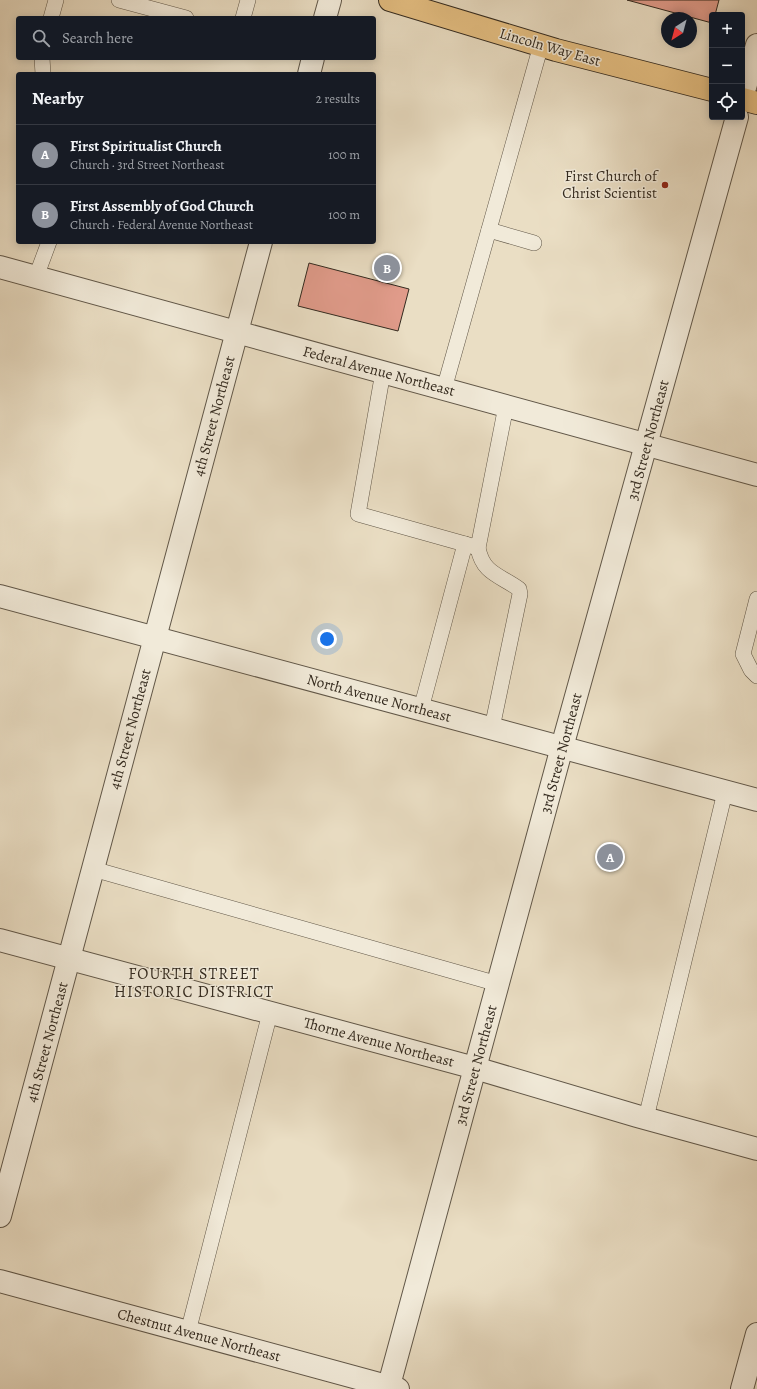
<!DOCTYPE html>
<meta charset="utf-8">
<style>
body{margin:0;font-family:Alegreya,serif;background:#242831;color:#f1f3f6}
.controls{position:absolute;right:12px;top:12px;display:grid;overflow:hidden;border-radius:4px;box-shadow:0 2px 10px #0003}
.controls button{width:36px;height:36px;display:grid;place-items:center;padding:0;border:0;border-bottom:1px solid #363941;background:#171b24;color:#f1f3f6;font:20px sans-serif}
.compass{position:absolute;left:661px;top:12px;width:36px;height:36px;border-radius:50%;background:#171b24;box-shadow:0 2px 10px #0003;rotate:216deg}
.you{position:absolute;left:327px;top:639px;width:14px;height:14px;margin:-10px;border:3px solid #fff;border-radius:50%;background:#1a73e8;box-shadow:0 0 0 6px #1a73e833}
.badge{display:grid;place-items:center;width:26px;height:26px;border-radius:50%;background:#8c9099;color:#fff;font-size:13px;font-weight:700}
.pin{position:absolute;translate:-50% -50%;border:2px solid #fff;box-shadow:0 1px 4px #0006}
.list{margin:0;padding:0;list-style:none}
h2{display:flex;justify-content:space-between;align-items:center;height:52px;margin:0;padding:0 16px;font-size:17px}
h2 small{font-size:13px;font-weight:400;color:#9ea1a6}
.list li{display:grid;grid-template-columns:26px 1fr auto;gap:12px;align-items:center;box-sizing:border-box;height:60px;padding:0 16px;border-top:1px solid #363941}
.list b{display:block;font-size:15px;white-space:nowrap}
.list p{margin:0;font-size:13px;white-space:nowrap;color:#9ea1a6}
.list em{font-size:13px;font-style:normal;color:#9ea1a6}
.icon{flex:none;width:22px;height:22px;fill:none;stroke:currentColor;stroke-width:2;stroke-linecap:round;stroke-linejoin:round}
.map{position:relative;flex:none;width:757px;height:1389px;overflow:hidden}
.search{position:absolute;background:#171b24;box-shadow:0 2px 10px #0003;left:16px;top:16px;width:360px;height:44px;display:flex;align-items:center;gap:10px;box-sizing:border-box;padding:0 14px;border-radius:4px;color:#9ea1a6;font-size:15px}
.panel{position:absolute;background:#171b24;box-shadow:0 2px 10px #0003;left:16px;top:72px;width:360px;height:172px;border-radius:4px}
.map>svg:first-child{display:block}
.building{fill:#e09b8a;stroke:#332a1f}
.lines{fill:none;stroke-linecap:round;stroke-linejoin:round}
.service-casing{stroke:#615748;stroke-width:16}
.minor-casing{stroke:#615748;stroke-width:24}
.tertiary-casing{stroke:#615748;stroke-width:24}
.primary-casing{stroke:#332a1f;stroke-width:24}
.service{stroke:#f1ead9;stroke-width:15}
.minor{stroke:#f1ead9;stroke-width:22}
.tertiary{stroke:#f1ead9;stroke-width:22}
.primary{stroke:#e5bf82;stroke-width:22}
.poi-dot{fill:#8f2418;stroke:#f1ead9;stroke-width:1.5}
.labels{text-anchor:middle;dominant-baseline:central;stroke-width:3;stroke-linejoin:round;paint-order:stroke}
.street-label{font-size:15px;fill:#332a1f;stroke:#f1ead9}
.poi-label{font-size:15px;fill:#332a1f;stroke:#f1ead9;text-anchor:end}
.neighbourhood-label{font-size:16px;letter-spacing:1px;fill:#332a1f;stroke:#f1ead9}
</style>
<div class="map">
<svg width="757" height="1389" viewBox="0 0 757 1389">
<rect width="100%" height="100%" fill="#eadec4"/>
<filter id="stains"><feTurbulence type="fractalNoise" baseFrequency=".005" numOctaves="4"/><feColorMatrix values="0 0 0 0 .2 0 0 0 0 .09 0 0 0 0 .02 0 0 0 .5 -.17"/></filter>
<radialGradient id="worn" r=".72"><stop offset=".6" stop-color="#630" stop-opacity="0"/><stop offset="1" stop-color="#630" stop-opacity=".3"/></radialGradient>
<g class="building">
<polygon points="627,0 719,0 715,15 712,15 712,23"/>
<polygon points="309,263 409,289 398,331 298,306"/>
</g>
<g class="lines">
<g class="service-casing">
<g id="service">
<polyline points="119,0 186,18"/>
<polyline points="51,18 56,0"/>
<polyline points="243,18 248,0"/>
<polyline points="42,58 43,74"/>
<polyline points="489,230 534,243"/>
<polyline points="36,277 49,242"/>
<polyline points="383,372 358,514 465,544 478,548 506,406"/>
<polyline points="444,389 541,45"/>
<path d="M478,548c5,26 22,27 41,41l1,5 -28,134"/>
<polyline points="757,599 743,654 751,670 757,676"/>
<polyline points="421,709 465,544"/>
<polyline points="93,869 498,984"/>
<polyline points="646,1118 725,792"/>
<polyline points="188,1332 270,1013"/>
</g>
</g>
<g class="minor-casing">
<g id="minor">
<polyline points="325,18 330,0"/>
<polyline points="309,74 313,58"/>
<polyline points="0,267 757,475"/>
<polyline points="0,596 757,800"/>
<polyline points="0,940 475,1068 637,1116 757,1149"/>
<polyline points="0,1216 261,242"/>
<polyline points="0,1281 398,1389"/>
<polyline points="388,1389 562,747 737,117"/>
<polyline points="742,1389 757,1334"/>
</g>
</g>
<g class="tertiary-casing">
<polyline id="tertiary" points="742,98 757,45"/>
</g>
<g class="primary-casing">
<g id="primary">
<polyline points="390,0 556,50 712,90"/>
<polyline points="742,99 757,103"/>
</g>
</g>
<use href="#service" class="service"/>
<use href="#minor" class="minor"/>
<use href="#tertiary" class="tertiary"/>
<use href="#primary" class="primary"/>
</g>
<circle class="poi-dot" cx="665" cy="185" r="4"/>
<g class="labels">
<g class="street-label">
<text transform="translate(550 47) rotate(16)">Lincoln Way East</text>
<text transform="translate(379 371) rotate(15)">Federal Avenue Northeast</text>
<text transform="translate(214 416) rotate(-75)">4th Street Northeast</text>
<text transform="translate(648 440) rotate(-75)">3rd Street Northeast</text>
<text transform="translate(379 698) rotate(15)">North Avenue Northeast</text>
<text transform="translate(130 729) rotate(-75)">4th Street Northeast</text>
<text transform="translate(561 753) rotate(-75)">3rd Street Northeast</text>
<text transform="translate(47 1042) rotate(-75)">4th Street Northeast</text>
<text transform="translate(379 1042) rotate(15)">Thorne Avenue Northeast</text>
<text transform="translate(476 1065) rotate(-75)">3rd Street Northeast</text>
<text transform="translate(199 1335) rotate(15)">Chestnut Avenue Northeast</text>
</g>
<g class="poi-label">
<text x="657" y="176">First Church of<tspan x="657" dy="17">Christ Scientist</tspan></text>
</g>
<g class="neighbourhood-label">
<text x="194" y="974">FOURTH STREET<tspan x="194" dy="18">HISTORIC DISTRICT</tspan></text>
</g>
</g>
<rect width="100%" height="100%" filter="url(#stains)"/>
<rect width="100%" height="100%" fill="url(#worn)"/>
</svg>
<div class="controls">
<button>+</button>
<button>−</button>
<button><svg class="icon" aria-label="locate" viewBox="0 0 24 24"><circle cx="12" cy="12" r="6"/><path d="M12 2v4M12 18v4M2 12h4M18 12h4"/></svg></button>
</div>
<svg class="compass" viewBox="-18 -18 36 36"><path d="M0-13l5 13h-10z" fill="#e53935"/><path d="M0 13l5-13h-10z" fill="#9ea1a6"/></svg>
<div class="you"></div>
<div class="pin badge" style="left:610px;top:857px">A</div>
<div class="pin badge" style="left:387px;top:268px">B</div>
<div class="search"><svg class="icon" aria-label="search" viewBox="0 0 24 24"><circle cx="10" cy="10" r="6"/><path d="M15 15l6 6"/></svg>Search here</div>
<section class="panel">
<h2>Nearby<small>2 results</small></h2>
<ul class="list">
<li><span class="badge">A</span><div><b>First Spiritualist Church</b><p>Church · 3rd Street Northeast</p></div><em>100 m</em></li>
<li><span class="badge">B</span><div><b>First Assembly of God Church</b><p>Church · Federal Avenue Northeast</p></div><em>100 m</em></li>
</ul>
</section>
</div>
